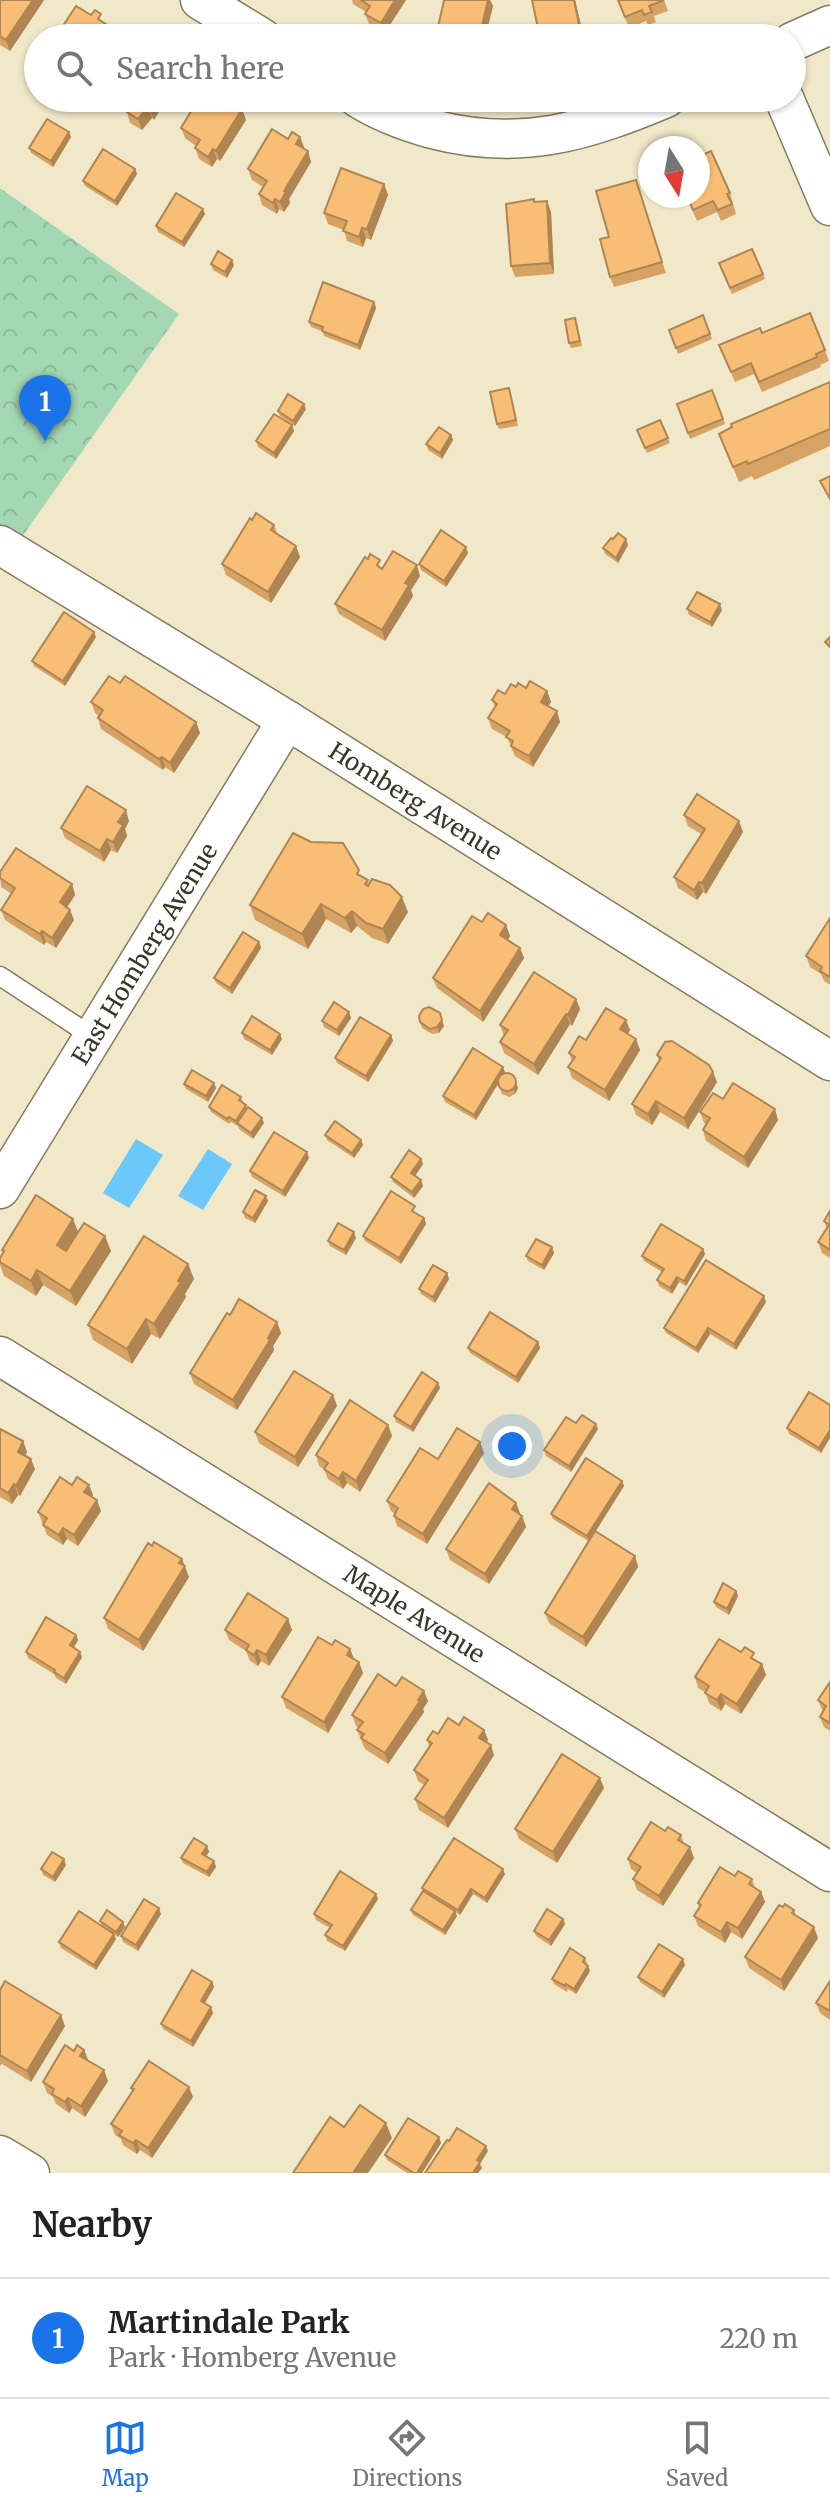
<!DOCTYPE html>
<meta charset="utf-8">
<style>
body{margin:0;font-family:Merriweather,serif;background:#f2f2f2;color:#222}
.compass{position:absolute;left:638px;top:136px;width:72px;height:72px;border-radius:50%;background:#fff;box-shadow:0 2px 6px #0004;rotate:169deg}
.you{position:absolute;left:512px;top:1446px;width:28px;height:28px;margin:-20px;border:6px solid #fff;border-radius:50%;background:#1a73e8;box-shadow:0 0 0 12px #1a73e833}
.badge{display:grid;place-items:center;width:52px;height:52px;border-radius:50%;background:#1a73e8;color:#fff;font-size:26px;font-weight:700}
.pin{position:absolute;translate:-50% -66px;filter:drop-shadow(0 2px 4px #0008)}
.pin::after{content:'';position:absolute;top:42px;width:28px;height:24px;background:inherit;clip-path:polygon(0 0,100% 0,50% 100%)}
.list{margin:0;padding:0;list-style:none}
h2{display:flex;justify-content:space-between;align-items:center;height:104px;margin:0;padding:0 32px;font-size:34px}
h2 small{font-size:26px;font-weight:400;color:#767676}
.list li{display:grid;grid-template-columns:52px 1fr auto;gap:24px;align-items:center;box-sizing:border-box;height:120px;padding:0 32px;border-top:2px solid #e0e0e0}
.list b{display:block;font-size:30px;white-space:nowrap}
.list p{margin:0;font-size:26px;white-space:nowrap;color:#767676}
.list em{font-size:26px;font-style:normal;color:#767676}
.icon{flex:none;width:44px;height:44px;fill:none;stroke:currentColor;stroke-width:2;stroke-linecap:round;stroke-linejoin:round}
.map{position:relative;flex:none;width:830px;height:2173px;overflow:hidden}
.search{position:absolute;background:#fff;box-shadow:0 2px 6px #0004;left:24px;right:24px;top:24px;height:88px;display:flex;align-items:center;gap:20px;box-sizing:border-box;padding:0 28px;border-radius:44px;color:#767676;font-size:30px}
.sheet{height:224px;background:#fff}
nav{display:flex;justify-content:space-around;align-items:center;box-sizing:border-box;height:112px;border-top:2px solid #e0e0e0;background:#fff;font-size:22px;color:#767676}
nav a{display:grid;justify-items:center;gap:4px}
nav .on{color:#1a73e8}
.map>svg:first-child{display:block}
.park{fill:url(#park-crowns)}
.water{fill:#6bc8f9}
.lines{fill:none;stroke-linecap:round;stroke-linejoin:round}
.service-casing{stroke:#837b5e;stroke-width:21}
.minor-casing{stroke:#837b5e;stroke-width:41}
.service{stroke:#fff;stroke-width:18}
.minor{stroke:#fff;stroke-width:38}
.wall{fill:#d6a365}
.shaded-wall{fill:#ae8553}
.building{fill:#f9be76;stroke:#ae8553;stroke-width:2}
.labels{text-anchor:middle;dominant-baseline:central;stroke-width:6;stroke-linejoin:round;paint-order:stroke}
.street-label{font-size:24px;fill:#3a372a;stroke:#f1e8c9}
</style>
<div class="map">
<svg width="830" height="2173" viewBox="0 0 830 2173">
<defs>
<pattern id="park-crowns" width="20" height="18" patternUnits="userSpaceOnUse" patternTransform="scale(2)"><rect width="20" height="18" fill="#a4d8b4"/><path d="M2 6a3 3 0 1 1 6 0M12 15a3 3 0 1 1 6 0" fill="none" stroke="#8eba9b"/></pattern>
</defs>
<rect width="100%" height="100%" fill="#f1e8c9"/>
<polygon class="park" points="0,188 179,314 0,568"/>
<g class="water">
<polygon points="136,1139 163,1155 129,1208 103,1193"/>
<polygon points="208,1149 232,1164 203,1210 178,1196"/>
</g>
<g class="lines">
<g class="service-casing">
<polyline id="service" points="0,976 93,1037"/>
</g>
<g class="minor-casing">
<g id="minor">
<polyline points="200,0 262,38"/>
<polyline points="792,42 830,25"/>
<path d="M358,98c22,14 49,24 74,31 88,23 153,3 234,-31"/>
<polyline points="784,98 830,206"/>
<path id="s1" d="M0,545l287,175 543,341"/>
<path id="s2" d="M0,1189l287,-469"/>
<path id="s3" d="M0,1356l830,516"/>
<polyline points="0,2155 30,2173"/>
</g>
</g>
<use href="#service" class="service"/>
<use href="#minor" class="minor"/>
</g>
<g class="wall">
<polygon points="0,0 44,0 10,51 0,45"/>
<polygon points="352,0 406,0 384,34 369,24 365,14 366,12 353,4"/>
<polygon points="490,0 493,6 485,38 439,38 437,32"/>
<polygon points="575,0 584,38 540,38"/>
<polygon points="618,0 664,0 668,11 654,16 656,22 648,25 646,21 629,28"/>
<polygon points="120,98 167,98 154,120 152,118 142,130 130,123 127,112 131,105"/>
<polygon points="199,98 233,98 235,105 246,120 220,161 217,159 212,167 199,159 195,148 196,146 185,138 181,128"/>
<polygon points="69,132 71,137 53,167 31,153 29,148"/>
<polygon points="300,137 304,147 303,148 308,151 311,162 289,199 290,203 284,212 279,209 277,214 262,205 259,194 263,187 252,180 248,169 288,139"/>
<polygon points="700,156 730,193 736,214 721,221 717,212 697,221 686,196 698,196"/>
<polygon points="135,169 137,174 117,206 85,186 83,181"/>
<polygon points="636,180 666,273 614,287 610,277 609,237"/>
<polygon points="384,184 388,195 371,240 366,238 363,247 347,241 344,230 328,224 324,213"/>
<polygon points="534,199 535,202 547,201 551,212 554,274 515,277 511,266"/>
<polygon points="205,214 184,247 158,232 156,226"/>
<polygon points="752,249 765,279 732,294 719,263"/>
<polygon points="211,264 234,265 227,278 213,270"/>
<polygon points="374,302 376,308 360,350 324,336 322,331 311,327 309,322"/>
<polygon points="703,315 712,339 678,354 669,330"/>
<polygon points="575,318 582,346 571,348 569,343"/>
<polygon points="762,333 825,350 829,361 820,365 821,367 762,392 754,374 735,382 719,345"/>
<polygon points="830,382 830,446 754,480 752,476 739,482 719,434"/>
<polygon points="509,388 518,426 499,429 497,424"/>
<polygon points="712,390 725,424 690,439 677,404"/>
<polygon points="306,409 295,426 280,416 278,411"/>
<polygon points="660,420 670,443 647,453 637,430"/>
<polygon points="292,425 294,431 276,459 258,447 256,441"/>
<polygon points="451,435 453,440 442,459 428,450 426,444"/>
<polygon points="274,525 278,535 296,546 300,557 271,603 226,575 222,564"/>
<polygon points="628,545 618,563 605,554 603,548"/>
<polygon points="468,553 446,587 421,570 419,564"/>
<polygon points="383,568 420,576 411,590 413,596 385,641 339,614 335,604"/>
<polygon points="687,609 722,610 712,627 689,615"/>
<polygon points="96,637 65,686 34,666 32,661"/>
<polygon points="120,683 196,722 200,733 174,773 165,767 163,770 101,729 98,718 99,716 95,713 91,702"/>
<polygon points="516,687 547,691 551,702 548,706 560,722 533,767 515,756 507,737 492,729 488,718 495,707 492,700 505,694"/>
<polygon points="684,815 743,832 706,894 703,892 697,900 678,888 674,877 701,834 688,826"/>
<polygon points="129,821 125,829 127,836 117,853 111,850 104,862 65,838 61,828"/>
<polygon points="0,872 72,884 75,895 67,907 70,910 74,920 56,948 46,942 44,945 5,920 1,910 12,894 1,887"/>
<polygon points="362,876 368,880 369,884 408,912 388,944 372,938 357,926 351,933 326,919 308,949 255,920 250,905"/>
<polygon points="830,918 830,985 824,981 821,974 810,967 806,956"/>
<polygon points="482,922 506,925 510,936 508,940 520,948 524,958 483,1022 437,988 433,978"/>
<polygon points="259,942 261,948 232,994 216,983 214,978"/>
<polygon points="576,999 580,1009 572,1026 570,1024 538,1075 504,1053 500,1042 504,1036 500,1025"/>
<polygon points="349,1012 351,1018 339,1036 324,1027 322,1021"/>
<polygon points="420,1022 444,1026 439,1033 432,1034 422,1028"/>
<polygon points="630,1030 628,1034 640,1050 609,1101 572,1078 568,1067 572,1061 569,1053 586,1040"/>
<polygon points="242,1033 282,1039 272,1055 244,1039"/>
<polygon points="391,1035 393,1041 368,1082 337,1063 335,1058"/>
<polygon points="657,1055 717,1082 688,1129 660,1112 652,1125 636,1115 632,1104 659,1061"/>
<polygon points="505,1072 504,1074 518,1088 515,1094 509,1097 502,1094 498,1084 476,1120 445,1102 443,1096"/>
<polygon points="184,1084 216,1088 208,1102 186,1089"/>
<polygon points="241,1097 243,1103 246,1105 247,1108 264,1123 253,1139 239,1129 238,1126 231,1122 229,1124 211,1112 209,1107"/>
<polygon points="723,1099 778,1120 748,1168 706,1141 703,1130 706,1124 704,1123 700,1112"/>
<polygon points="325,1135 361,1140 363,1145 354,1158 327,1140"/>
<polygon points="309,1158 285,1197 252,1177 250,1171"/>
<polygon points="421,1159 423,1164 415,1176 423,1186 414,1198 393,1182 391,1177"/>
<polygon points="266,1196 268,1201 255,1223 245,1218 243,1212"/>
<polygon points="830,1211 830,1258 822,1253 818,1242 827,1229 824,1221"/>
<polygon points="417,1212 416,1213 424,1218 426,1224 401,1264 365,1241 363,1236"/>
<polygon points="78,1232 111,1251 76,1306 43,1285 36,1296 4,1276 0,1265 0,1258 3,1253 2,1250"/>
<polygon points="356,1238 346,1255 330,1246 328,1241"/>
<polygon points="552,1247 554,1253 544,1270 528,1261 526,1256"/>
<polygon points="703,1249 705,1254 686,1286 679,1282 672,1294 659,1286 657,1280 662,1272 644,1261 642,1256"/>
<polygon points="188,1264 194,1279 185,1294 186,1297 160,1339 151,1334 132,1364 93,1340 88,1325"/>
<polygon points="447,1273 449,1279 435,1303 421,1294 419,1289"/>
<polygon points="766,1302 736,1350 710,1334 698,1353 666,1333 664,1328"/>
<polygon points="230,1315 277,1322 281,1333 273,1346 274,1350 237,1410 194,1384 190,1373"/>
<polygon points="538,1342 540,1348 518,1383 470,1353 468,1348"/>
<polygon points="438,1383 440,1388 413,1432 396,1422 394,1416"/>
<polygon points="333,1395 337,1406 298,1467 259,1443 255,1432"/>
<polygon points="830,1405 821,1453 789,1434 787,1428"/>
<polygon points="576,1423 598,1429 571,1472 546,1456 544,1450"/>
<polygon points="388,1425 392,1436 360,1492 347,1483 343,1489 328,1479 324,1469 319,1466 316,1455"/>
<polygon points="0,1429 23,1441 27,1452 25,1456 35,1469 20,1496 18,1495 12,1504 0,1497"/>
<polygon points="484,1453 427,1544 397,1526 394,1516 395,1514 391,1511 387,1501 438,1459"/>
<polygon points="622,1481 624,1486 595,1531 635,1556 638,1567 586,1647 549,1623 545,1613 588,1541 553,1519 551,1514"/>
<polygon points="72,1485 89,1485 93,1495 92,1497 101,1511 78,1546 67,1539 63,1545 47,1535 38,1512"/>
<polygon points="520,1513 519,1514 522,1516 526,1527 489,1584 450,1560 446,1549"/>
<polygon points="184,1566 189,1577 143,1651 108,1629 104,1618"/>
<polygon points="736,1591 738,1596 729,1615 716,1607 714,1602"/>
<polygon points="225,1630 292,1630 269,1666 261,1661 258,1666 250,1661 246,1651 229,1640"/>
<polygon points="76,1635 78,1640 73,1648 82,1657 66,1684 56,1678 54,1674 28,1658 26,1652"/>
<polygon points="332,1645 350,1649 354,1659 363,1673 328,1733 286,1708 282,1697"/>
<polygon points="757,1662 762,1664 766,1675 741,1714 725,1704 721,1711 709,1703 705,1692 698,1688 695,1677"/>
<polygon points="830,1682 830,1731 824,1727 820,1717 823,1712 818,1700"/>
<polygon points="396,1686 428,1701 423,1709 424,1712 388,1764 365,1749 357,1730 359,1728 356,1726 352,1715"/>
<polygon points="459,1725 484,1730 488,1740 487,1742 494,1755 448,1828 419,1810 415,1799 424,1785 418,1781 414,1770 429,1746 427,1740"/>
<polygon points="604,1788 557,1863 519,1839 515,1829"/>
<polygon points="665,1831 681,1835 684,1844 694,1858 663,1906 637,1890 633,1879 637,1873 631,1869 628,1859"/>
<polygon points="207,1846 209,1852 206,1856 214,1861 216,1867 209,1877 183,1863 181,1858"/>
<polygon points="66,1865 55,1882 43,1875 41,1869"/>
<polygon points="505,1874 487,1903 473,1894 460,1915 455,1912 457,1916 445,1935 413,1915 411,1910 423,1891 422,1888"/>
<polygon points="735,1876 752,1879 755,1888 761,1892 765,1902 742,1939 731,1932 725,1943 698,1926 694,1916 699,1908 698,1903"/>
<polygon points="376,1894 378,1899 345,1951 327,1941 325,1935 330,1928 316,1920 314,1914"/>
<polygon points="783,1907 794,1910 796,1916 818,1938 784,1991 749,1968 745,1957"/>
<polygon points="161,1914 138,1951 123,1942 121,1936"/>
<polygon points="563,1919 565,1924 551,1946 536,1936 534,1931"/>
<polygon points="100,1921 123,1922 125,1927 118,1937 114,1934 116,1939 96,1970 61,1948 59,1942 102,1926"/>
<polygon points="585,1958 587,1963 587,1965 590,1971 576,1994 568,1989 567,1992 554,1984 552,1979"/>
<polygon points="685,1965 664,1998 640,1982 638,1977"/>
<polygon points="830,1981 830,2020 820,2013 816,2003"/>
<polygon points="212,1982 214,1987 205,2003 213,2013 193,2047 163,2029 161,2024"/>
<polygon points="0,1990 65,2026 31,2082 2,2064 0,2066"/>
<polygon points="84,2050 88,2060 108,2081 85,2117 72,2108 69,2113 56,2104 53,2097 47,2093 43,2082 74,2051"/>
<polygon points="131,2088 193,2097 152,2158 140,2150 137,2154 123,2145 121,2139 115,2135 111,2124 132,2091"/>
<polygon points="441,2143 422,2173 407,2173 387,2160 385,2155"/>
</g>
<g class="shaded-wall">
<polygon points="33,0 44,0 10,51 6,40"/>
<polygon points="395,0 406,0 384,34 381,23"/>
<polygon points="487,0 490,0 493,6 485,38 479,38"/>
<polygon points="574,0 575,0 584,38 580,30"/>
<polygon points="112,28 115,38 104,38"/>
<polygon points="157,98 167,98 154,120 150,109"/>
<polygon points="148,107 152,118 142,130 138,119"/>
<polygon points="242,109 246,120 220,161 216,151"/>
<polygon points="69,132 71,137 53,167 51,161"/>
<polygon points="300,137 304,147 299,154 296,144"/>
<polygon points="213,149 217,159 212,167 208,157"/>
<polygon points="308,151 311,162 289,199 290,203 284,212 280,202 284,191"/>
<polygon points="135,169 137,174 117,206 115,201"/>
<polygon points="384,184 388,195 371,240 367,229"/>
<polygon points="275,199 279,209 277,214 273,203"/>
<polygon points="547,201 551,212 554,274 550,263"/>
<polygon points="203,209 205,214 184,247 182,242"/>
<polygon points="362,228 366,238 363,247 359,237"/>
<polygon points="232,260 234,265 227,278 225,272"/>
<polygon points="374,302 376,308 360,350 358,345"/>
<polygon points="304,404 306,409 295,426 293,421"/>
<polygon points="292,425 294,431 276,459 274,453"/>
<polygon points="451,435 453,440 442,459 440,453"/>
<polygon points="626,539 628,545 618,563 616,558"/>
<polygon points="296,546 300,557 271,603 268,592"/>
<polygon points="466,547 468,553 446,587 444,581"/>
<polygon points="417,565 420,576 411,590 413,596 385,641 382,630 405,583"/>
<polygon points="720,604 722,610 712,627 710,622"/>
<polygon points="94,632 96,637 65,686 63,681"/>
<polygon points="547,691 551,702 544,713 541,702"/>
<polygon points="557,711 560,722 533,767 529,756"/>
<polygon points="196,722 200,733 174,773 170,763"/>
<polygon points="162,757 165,767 163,770 159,759"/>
<polygon points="126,810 129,821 125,829 127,836 117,853 113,842 118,822"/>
<polygon points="739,821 743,832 706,894 702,883"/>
<polygon points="107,839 111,850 104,862 100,851"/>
<polygon points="699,882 703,892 697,900 694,890"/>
<polygon points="72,884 75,895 64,912 60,902"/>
<polygon points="402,897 408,912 388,944 383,929"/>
<polygon points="321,904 326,919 308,949 302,934"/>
<polygon points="70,910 74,920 56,948 52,938"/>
<polygon points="352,911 357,926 351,933 345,918"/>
<polygon points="506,925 510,936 504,945 500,935"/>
<polygon points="42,931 46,942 44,945 40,934"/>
<polygon points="259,942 261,948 232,994 230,988"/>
<polygon points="520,948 524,958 483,1022 480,1011"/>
<polygon points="576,999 580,1009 572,1026 568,1015"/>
<polygon points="349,1012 351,1018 339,1036 337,1030"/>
<polygon points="566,1014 570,1024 538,1075 534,1064"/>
<polygon points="442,1020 444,1026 439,1033 437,1027"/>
<polygon points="626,1020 630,1030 624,1040 620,1029"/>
<polygon points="280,1034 282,1039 272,1055 270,1050"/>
<polygon points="391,1035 393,1041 368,1082 366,1076"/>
<polygon points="636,1039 640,1050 609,1101 605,1090"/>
<polygon points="503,1067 505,1072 476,1120 474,1115"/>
<polygon points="713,1072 717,1082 688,1129 684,1118"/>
<polygon points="516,1082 518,1088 515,1094 513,1088"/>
<polygon points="214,1083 216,1088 208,1102 206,1096"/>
<polygon points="656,1101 660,1112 652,1125 648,1114"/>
<polygon points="775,1109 778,1120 748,1168 744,1157"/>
<polygon points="262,1118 264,1123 253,1139 251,1133"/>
<polygon points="361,1140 363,1145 354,1158 352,1153"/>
<polygon points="307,1152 309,1158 285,1197 283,1191"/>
<polygon points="421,1159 423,1164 413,1179 411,1173"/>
<polygon points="421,1180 423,1186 414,1198 412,1192"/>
<polygon points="266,1196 268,1201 255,1223 253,1218"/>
<polygon points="424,1218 426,1224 401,1264 399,1258"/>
<polygon points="73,1219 79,1234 62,1260 57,1245"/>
<polygon points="354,1232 356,1238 346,1255 344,1250"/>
<polygon points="105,1236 111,1251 76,1306 70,1291"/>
<polygon points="552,1247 554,1253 544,1270 542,1265"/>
<polygon points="703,1249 705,1254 686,1286 684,1281"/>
<polygon points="188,1264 194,1279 185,1294 186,1297 160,1339 154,1324"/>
<polygon points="37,1270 43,1285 36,1296 31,1281"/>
<polygon points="447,1273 449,1279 435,1303 433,1297"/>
<polygon points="677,1277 679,1282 672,1294 670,1288"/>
<polygon points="764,1296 766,1302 736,1350 734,1344"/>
<polygon points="146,1319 151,1334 132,1364 127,1349"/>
<polygon points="277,1322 281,1333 273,1346 274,1350 237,1410 233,1400"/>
<polygon points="708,1328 710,1334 698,1353 696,1348"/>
<polygon points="538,1342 540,1348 518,1383 516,1377"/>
<polygon points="438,1383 440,1388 413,1432 411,1427"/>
<polygon points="333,1395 337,1406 298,1467 295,1457"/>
<polygon points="596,1424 598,1429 571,1472 569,1466"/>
<polygon points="388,1425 392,1436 360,1492 356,1481"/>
<polygon points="830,1430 830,1438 821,1453 819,1448"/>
<polygon points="23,1441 27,1452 22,1462 18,1452"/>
<polygon points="480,1442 484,1453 427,1544 423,1534"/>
<polygon points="31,1459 35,1469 20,1496 16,1486"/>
<polygon points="343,1472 347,1483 343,1489 339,1479"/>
<polygon points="622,1481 624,1486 589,1542 587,1536"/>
<polygon points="14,1484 18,1495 12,1504 8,1493"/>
<polygon points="89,1485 93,1495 88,1503 84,1492"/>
<polygon points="97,1500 101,1511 78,1546 74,1535"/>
<polygon points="516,1503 520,1513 515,1520 512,1509"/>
<polygon points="522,1516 526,1527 489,1584 485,1574"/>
<polygon points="63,1528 67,1539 63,1545 59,1535"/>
<polygon points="635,1556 638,1567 586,1647 583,1637"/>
<polygon points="182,1559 189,1577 143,1651 139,1640"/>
<polygon points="736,1591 738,1596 729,1615 727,1609"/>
<polygon points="288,1619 292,1630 269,1666 266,1655"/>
<polygon points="76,1635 78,1640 72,1651 70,1645"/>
<polygon points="350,1649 354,1659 347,1655"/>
<polygon points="257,1650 261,1661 258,1666 254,1655"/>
<polygon points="80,1652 82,1657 66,1684 64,1678"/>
<polygon points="359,1662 363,1673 328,1733 324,1722"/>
<polygon points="762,1664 766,1675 741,1714 737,1704"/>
<polygon points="424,1691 428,1701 423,1709 424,1712 388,1764 385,1753"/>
<polygon points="721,1694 725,1704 721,1711 717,1700"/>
<polygon points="484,1730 488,1740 483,1748 479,1738"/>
<polygon points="491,1745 494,1755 448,1828 444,1818"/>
<polygon points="600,1778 604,1788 557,1863 553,1852"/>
<polygon points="207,1846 209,1852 204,1859 202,1854"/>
<polygon points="690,1847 694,1858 663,1906 659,1896"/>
<polygon points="64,1859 66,1865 55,1882 53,1877"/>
<polygon points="214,1861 216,1867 209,1877 207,1872"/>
<polygon points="503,1869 505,1874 487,1903 485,1898"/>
<polygon points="471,1889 473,1894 460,1915 458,1910"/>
<polygon points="761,1892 765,1902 742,1939 738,1928"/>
<polygon points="376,1894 378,1899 345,1951 343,1946"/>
<polygon points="159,1908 161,1914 138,1951 136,1945"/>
<polygon points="455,1911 457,1916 445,1935 443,1930"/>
<polygon points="563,1919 565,1924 551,1946 549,1940"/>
<polygon points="123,1922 125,1927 118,1937 116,1932"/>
<polygon points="727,1922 731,1932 725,1943 721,1932"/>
<polygon points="814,1927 818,1938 784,1991 781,1980"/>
<polygon points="114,1934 116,1939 96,1970 94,1965"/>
<polygon points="683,1959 685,1965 664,1998 662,1992"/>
<polygon points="588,1966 590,1971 576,1994 574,1989"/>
<polygon points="212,1982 214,1987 203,2006 201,2001"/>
<polygon points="211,2007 213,2013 193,2047 191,2041"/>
<polygon points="61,2015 65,2026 31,2082 27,2071"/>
<polygon points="84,2050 88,2060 80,2056"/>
<polygon points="104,2070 108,2081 85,2117 81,2106"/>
<polygon points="189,2087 193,2097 152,2158 148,2148"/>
<polygon points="68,2098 72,2108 69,2113 65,2102"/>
<polygon points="386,2123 392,2138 368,2173 353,2173"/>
<polygon points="439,2137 441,2143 422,2173 417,2173"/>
<polygon points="136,2140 140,2150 137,2154 133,2143"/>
<polygon points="486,2146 488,2151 480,2164 482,2168 478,2173 473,2173 477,2160"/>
</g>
<g class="building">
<polygon points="0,0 33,0 6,40 0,36"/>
<polygon points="361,0 395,0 381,23 365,14 370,6"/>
<polygon points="444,0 488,0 479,38 462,38 437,32"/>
<polygon points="532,0 574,0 580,30 540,38"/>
<polygon points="618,0 664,0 649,6 652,12 644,15 642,10 625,17"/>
<polygon points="76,6 91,15 95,10 101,14 98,19 112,28 104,38 55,38"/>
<polygon points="133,98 157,98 150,109 148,107 138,119 127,112"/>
<polygon points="199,98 232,98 230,101 242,109 216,151 213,149 208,157 195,148 200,140 181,128"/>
<polygon points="47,119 69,132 51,161 29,148"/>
<polygon points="272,129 288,139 292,132 300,137 296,144 308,151 284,191 286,192 280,202 275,199 273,203 259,194 267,181 248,169"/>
<polygon points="103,149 135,169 115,201 83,181"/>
<polygon points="711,151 730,193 727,194 732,204 718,210 713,201 693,210 687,196 698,196 698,152 700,156"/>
<polygon points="341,168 384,184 367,229 362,228 359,237 343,231 347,221 324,213"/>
<polygon points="636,180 662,262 610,277 600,239 609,237 596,191"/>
<polygon points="176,193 203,209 182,242 156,226"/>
<polygon points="534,199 534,202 547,201 550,263 511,266 506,204"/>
<polygon points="752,249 763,274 730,288 719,263"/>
<polygon points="218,251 232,260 225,272 211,264"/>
<polygon points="323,282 374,302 358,345 322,331 323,327 309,322"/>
<polygon points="810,313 825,350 816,354 817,357 759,382 751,363 731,372 719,345 760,328 762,333"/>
<polygon points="703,315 710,334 676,348 669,330"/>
<polygon points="575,318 580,341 569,343 565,320"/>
<polygon points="830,382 830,429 748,464 747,461 733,467 719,434 732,427 731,424"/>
<polygon points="509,388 516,420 497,424 490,392"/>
<polygon points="712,390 723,419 688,433 677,404"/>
<polygon points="288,394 304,404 293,421 278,411"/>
<polygon points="274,414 292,425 274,453 256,441"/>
<polygon points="660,420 668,438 645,448 637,430"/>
<polygon points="439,427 451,435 440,453 426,444"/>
<polygon points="830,476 830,499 820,481"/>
<polygon points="256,513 274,525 271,530 296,546 268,592 222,564 250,518 252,520"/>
<polygon points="441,530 466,547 444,581 419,564"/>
<polygon points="618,533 626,539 616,558 603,548 611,538 613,539"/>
<polygon points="393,551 417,565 405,583 409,585 382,630 335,604 365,557 368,559 370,554 380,560 377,565 382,569"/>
<polygon points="697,592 720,604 710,622 687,609"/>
<polygon points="64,612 94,632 63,681 32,661"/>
<polygon points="830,637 830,647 825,642"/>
<polygon points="109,676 120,683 125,676 196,722 170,763 162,757 159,759 98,718 103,710 91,702"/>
<polygon points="530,681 547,691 541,702 557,711 529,756 511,746 513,741 506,737 510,731 488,718 497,704 492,700 498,690 505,694 511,684 516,687 518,683 526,688"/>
<polygon points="87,786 126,810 118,822 123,825 113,842 107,839 100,851 61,828"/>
<polygon points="697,794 739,821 702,883 699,882 694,890 674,877 705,829 684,815"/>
<polygon points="293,833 311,842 343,843 359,870 357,874 368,880 365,884 368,886 372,879 390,885 402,897 383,929 366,923 352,911 345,918 321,904 302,934 250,905"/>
<polygon points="16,848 72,884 60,902 70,910 52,938 42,931 40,934 1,910 15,888 0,878 0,872"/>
<polygon points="488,913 506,925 500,935 520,948 480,1011 433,978 472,916 482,922"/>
<polygon points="830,918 830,977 820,971 822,967 806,956"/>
<polygon points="243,932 259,942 230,988 214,978"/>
<polygon points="534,972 576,999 568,1015 566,1014 534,1064 500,1042 508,1030 500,1025"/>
<polygon points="334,1002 349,1012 337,1030 322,1021"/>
<polygon points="429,1007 440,1013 442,1020 437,1027 430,1029 420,1022 419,1016 423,1009"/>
<polygon points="606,1008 626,1020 620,1029 636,1039 605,1090 568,1067 575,1057 569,1053 579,1036 586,1040"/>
<polygon points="252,1016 280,1034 270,1050 242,1033"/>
<polygon points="360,1017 391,1035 366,1076 335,1058"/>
<polygon points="672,1041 709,1065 713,1072 684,1118 656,1101 648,1114 632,1104 661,1058 657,1055 665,1042"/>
<polygon points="473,1048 503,1067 474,1115 443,1096"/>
<polygon points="192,1070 214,1083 206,1096 184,1084"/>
<circle cx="507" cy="1082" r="9"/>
<polygon points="733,1083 775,1109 744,1157 703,1130 710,1118 700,1112 713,1093 723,1099"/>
<polygon points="222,1085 241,1097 239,1100 246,1105 236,1121 229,1117 227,1119 209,1107"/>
<polygon points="248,1107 262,1118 251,1133 237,1123"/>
<polygon points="335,1121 361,1140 352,1153 325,1135"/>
<polygon points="274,1132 307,1152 283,1191 250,1171"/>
<polygon points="409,1150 421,1159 411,1173 421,1180 412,1192 391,1177"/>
<polygon points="255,1190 266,1196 253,1218 243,1212"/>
<polygon points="391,1191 415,1206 412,1211 424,1218 399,1258 363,1236"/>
<polygon points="36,1195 73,1219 57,1245 66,1251 84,1223 105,1236 70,1291 37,1270 31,1281 0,1262 0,1258 4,1251 2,1250"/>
<polygon points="830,1211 830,1250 818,1242 829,1225 824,1221"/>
<polygon points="338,1223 354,1232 344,1250 328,1241"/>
<polygon points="661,1224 703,1249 684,1281 677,1277 670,1288 657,1280 664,1269 642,1256"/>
<polygon points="144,1236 188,1264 178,1281 181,1282 154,1324 146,1319 127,1349 88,1325"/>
<polygon points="536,1239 552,1247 542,1265 526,1256"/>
<polygon points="706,1260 764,1296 734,1344 708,1328 696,1348 664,1328"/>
<polygon points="433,1265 447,1273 433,1297 419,1289"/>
<polygon points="239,1299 277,1322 268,1338 270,1340 233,1400 190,1373 227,1313 230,1315"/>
<polygon points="490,1312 538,1342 516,1377 468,1348"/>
<polygon points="294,1371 333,1395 295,1457 255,1432"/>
<polygon points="422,1372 438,1383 411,1427 394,1416"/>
<polygon points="809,1392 830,1405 830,1430 819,1448 787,1428"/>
<polygon points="350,1400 388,1425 356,1481 343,1472 339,1479 324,1469 328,1463 316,1455"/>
<polygon points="582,1415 596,1424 569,1466 544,1450 566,1417 576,1423"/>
<polygon points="457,1428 480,1442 423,1534 394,1516 398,1508 387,1501 420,1448 438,1459"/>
<polygon points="0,1429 23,1441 18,1452 31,1459 16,1486 14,1484 8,1493 0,1488"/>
<polygon points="586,1458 622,1481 587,1536 551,1514"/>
<polygon points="60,1477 72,1485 77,1477 89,1485 84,1492 97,1500 74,1535 63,1528 59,1535 43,1525 47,1518 38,1512"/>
<polygon points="489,1483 516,1503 512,1509 522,1516 485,1574 446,1549"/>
<polygon points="595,1531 635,1556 583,1637 545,1613"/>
<polygon points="154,1542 182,1559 179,1563 185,1566 139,1640 104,1618 148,1543 152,1546"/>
<polygon points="723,1583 736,1591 727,1609 714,1602"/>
<polygon points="248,1593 288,1619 266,1655 257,1650 254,1655 246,1650 249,1645 225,1630"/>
<polygon points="46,1617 76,1635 70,1645 80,1652 64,1678 54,1672 55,1670 26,1652"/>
<polygon points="318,1637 332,1645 335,1640 350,1649 347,1655 359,1662 324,1722 282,1697"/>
<polygon points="719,1639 741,1652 745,1647 754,1653 751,1658 762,1664 737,1704 721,1694 717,1700 705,1693 709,1686 695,1677"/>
<polygon points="378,1674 396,1686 402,1677 424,1691 418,1700 420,1701 385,1753 361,1738 364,1734 357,1730 363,1722 352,1715"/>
<polygon points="830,1682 830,1723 820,1717 826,1706 818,1700"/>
<polygon points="464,1717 484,1730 479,1738 491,1745 444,1818 415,1799 428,1780 414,1770 432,1743 427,1740 433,1731 438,1734 448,1718 459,1725"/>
<polygon points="562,1754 600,1778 553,1852 515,1829"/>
<polygon points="651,1822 665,1831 668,1827 681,1835 678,1840 690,1847 659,1896 633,1879 641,1867 628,1859"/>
<polygon points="194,1838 207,1846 202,1854 214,1861 207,1872 181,1858"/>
<polygon points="454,1838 503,1869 485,1898 471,1889 458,1910 422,1888"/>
<polygon points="52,1852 64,1859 53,1877 41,1869"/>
<polygon points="720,1867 735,1876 738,1871 752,1879 749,1884 761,1892 738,1928 727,1922 721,1932 694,1916 701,1905 698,1903"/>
<polygon points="340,1871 376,1894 343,1946 325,1935 332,1925 314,1914"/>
<polygon points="423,1891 455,1911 443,1930 411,1910"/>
<polygon points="144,1899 159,1908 136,1945 121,1936"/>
<polygon points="785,1904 794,1910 792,1913 814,1927 781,1980 745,1957 779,1905 783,1907"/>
<polygon points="547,1909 563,1919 549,1940 534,1931"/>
<polygon points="107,1910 123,1922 116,1932 100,1921"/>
<polygon points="79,1911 114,1934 94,1965 59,1942"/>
<polygon points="659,1944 683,1959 662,1992 638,1977"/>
<polygon points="570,1948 585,1958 583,1962 588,1966 574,1989 566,1984 565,1986 552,1979"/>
<polygon points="192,1970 212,1982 201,2001 211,2007 191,2041 161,2024"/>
<polygon points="5,1981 61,2015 27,2071 0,2055 0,1990"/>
<polygon points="830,1981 830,2011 816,2003"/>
<polygon points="65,2045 74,2051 77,2045 84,2050 80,2056 104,2070 81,2106 68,2098 65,2102 52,2094 54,2089 43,2082"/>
<polygon points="149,2061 189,2087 148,2148 136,2140 133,2143 119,2135 122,2131 111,2124 134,2089 131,2088"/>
<polygon points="360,2105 386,2123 353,2173 293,2173 330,2117 344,2127"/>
<polygon points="408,2118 439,2137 417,2173 414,2173 385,2155"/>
<polygon points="457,2128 486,2146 477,2160 480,2162 473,2173 425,2173 447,2140 449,2141"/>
</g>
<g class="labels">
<g class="street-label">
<text stroke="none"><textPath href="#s1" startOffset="488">Homberg Avenue</textPath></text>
<text stroke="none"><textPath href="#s2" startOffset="276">East Homberg Avenue</textPath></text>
<text stroke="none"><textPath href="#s3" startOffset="488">Maple Avenue</textPath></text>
</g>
</g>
</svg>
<svg class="compass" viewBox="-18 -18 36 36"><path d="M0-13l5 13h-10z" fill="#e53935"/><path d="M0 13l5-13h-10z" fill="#767676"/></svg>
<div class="you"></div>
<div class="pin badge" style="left:45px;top:441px">1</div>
<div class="search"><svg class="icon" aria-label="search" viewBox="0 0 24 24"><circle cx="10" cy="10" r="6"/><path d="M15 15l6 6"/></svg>Search here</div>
</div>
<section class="sheet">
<h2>Nearby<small></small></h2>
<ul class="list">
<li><span class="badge">1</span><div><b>Martindale Park</b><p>Park · Homberg Avenue</p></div><em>220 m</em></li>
</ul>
</section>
<nav>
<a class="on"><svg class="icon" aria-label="map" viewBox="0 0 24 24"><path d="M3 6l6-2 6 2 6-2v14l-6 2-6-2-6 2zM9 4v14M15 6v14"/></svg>Map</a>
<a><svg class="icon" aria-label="directions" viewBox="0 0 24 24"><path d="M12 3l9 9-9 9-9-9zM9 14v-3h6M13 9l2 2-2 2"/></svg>Directions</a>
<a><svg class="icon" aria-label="saved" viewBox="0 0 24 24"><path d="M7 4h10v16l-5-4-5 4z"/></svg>Saved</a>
</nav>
